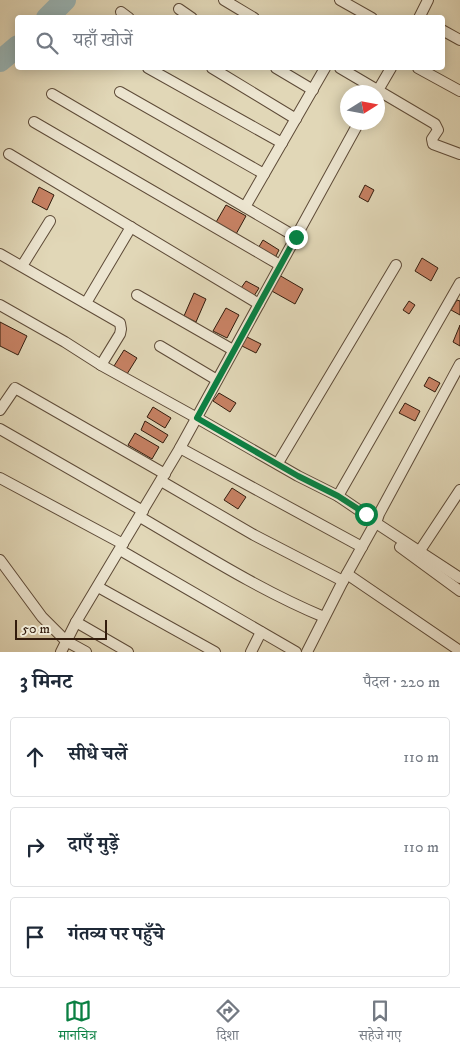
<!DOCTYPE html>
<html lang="hi">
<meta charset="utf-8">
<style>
body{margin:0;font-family:"IM FELL DW Pica","Noto Serif Devanagari",serif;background:#f6f6f7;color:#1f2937}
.compass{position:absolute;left:340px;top:85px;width:45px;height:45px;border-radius:50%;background:#fff;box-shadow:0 2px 12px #0003;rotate:79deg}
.scale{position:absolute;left:15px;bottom:12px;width:92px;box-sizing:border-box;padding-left:5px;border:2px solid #331c0d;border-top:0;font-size:14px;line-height:18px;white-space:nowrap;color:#331c0d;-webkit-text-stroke:4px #ece5d0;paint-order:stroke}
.stop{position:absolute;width:15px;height:15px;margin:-11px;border:4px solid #0b8043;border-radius:50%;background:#fff}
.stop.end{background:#0b8043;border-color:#fff;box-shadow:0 1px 5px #0008}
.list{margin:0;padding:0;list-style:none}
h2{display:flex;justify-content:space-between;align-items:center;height:65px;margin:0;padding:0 20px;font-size:21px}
h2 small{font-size:16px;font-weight:400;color:#747a83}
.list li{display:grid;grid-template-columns:32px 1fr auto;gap:15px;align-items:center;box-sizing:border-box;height:80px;margin:0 10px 10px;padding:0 10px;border:1px solid #e0e1e3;border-radius:5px}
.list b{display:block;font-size:19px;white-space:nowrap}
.list em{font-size:16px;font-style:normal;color:#747a83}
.icon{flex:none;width:28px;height:28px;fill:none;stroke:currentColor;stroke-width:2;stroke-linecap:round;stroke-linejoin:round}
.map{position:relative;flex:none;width:460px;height:652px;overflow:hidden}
.search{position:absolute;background:#fff;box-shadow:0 2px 12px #0003;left:15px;right:15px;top:15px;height:55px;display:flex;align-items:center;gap:12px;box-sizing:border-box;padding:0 18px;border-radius:5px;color:#747a83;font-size:19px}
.sheet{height:335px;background:#fff}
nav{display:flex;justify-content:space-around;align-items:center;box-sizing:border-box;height:70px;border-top:1px solid #e0e1e3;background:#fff;font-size:14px;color:#747a83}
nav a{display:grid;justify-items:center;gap:2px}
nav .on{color:#0b8043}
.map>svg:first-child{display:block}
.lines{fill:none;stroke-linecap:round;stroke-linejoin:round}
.river{stroke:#99b7b9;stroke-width:22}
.building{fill:#c68163;stroke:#331c0d}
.street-casing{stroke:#5e4b38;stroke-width:12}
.street{stroke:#ece5d0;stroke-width:10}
.route{stroke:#0b8043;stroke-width:6}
</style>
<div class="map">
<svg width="460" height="652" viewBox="0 0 460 652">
<rect width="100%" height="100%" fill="#e1d7b7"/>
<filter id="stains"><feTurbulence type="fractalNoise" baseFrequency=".004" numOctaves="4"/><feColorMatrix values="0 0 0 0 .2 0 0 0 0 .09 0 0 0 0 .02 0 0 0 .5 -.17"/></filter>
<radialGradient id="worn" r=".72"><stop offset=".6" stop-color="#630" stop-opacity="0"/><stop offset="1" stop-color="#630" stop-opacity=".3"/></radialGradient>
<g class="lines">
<g class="river">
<polyline points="47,18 65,0"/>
<polyline points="0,61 18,46"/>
</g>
</g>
<g class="building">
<polygon points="365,185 374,190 368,202 359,197"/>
<polygon points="39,187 54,195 47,210 32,202"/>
<polygon points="226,205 246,216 235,236 215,224"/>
<polygon points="263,240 279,250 274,260 257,250"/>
<polygon points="422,258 438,268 431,281 415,271"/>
<polygon points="279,275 303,289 295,304 270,290"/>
<polygon points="246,281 259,288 254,296 241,288"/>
<polygon points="194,293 206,299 196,322 184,316"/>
<polygon points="457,300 460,301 460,315 451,310"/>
<polygon points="409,301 415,305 409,314 403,310"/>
<polygon points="226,308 239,315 227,338 213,331"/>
<polygon points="0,322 27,336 18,355 0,346"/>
<polygon points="460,325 460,346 453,342"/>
<polygon points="245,336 261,344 256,353 240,345"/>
<polygon points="124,350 137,358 127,374 114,366"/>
<polygon points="429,377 440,383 435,392 424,386"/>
<polygon points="219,393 236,403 230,412 213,401"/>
<polygon points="405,403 420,411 415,421 399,413"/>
<polygon points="153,407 171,418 165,428 147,417"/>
<polygon points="145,421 168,435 163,443 141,430"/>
<polygon points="135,433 159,447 152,459 128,445"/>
<polygon points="232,488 246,497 238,509 224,500"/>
</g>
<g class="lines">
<g class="street-casing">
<g id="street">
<polyline points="224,0 254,18"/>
<polyline points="340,0 372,18"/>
<polyline points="179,9 192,18"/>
<polyline points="121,12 129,18"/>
<polyline points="419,18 428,0"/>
<polyline points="442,30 460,40"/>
<polyline points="148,68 282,143"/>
<polyline points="212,68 296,119"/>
<polyline points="276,68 313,90"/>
<polyline points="340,68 435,124 438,130 432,139 433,144 460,154"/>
<polyline points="418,68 460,91"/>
<polyline points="120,92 264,174"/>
<polyline points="377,92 391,68"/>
<polyline points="52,94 296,237"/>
<polyline points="34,122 280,265"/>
<polyline points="9,154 259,304"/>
<polyline points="245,207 325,68"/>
<polyline points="0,254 120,323 121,329 120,334 101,365"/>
<polyline points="22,266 50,221"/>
<polyline points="137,295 233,350"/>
<polyline points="86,303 131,227"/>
<polyline points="0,305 65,342 101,365 197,418 298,476 338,496 366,515 372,520 373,527 343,581 307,652"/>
<polyline points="160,346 217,380"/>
<polyline points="460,364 379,514 376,523 460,578"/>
<polyline points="0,410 15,388 165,474"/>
<polyline points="0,429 143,511"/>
<polyline points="180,448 362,547"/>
<polyline points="278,463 396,265"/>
<polyline points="0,478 123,544"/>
<polyline points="161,481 254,535 343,581"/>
<polyline points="338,496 460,283"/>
<path d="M140,517c60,35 119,73 184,100"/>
<polyline points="400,547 460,591"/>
<polyline points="120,550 296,652"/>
<polyline points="419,552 460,490"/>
<polyline points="0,560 42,617 66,641 86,652"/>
<polyline points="347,574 460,651"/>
<polyline points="98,587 215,652"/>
<polyline points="76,622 128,652"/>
<polyline points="61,652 76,622 180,448 359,122"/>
<polyline points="251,652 261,632"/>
</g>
</g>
<use href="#street" class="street"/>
</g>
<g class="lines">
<polyline class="route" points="296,237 197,418 298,476 338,496 366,514"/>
</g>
<rect width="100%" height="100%" filter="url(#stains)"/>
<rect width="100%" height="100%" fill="url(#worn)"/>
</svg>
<svg class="compass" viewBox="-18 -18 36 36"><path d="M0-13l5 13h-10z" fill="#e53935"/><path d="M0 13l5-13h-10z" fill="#747a83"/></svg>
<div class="scale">50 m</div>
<div class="stop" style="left:366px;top:514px"></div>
<div class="stop end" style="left:296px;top:237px"></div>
<div class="search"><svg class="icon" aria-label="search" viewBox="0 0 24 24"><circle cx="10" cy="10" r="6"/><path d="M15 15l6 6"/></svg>यहाँ खोजें</div>
</div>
<section class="sheet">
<h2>3 मिनट<small>पैदल · 220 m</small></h2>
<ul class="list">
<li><svg class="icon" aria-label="ahead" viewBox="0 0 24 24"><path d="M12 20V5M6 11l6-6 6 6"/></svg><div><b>सीधे चलें</b></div><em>110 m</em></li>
<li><svg class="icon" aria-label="right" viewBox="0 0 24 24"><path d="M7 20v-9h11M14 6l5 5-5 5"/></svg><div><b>दाएँ मुड़ें</b></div><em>110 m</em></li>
<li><svg class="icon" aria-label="arrive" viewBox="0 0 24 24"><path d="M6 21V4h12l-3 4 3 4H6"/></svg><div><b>गंतव्य पर पहुँचे</b></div></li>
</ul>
</section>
<nav>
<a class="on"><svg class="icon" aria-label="map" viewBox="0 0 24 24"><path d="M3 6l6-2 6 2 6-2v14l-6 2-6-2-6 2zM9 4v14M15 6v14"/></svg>मानचित्र</a>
<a><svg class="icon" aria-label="directions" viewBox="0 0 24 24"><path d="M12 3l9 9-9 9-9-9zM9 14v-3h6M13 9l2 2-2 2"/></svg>दिशा</a>
<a><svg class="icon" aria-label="saved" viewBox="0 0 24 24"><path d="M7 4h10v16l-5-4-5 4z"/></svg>सहेजे गए</a>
</nav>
